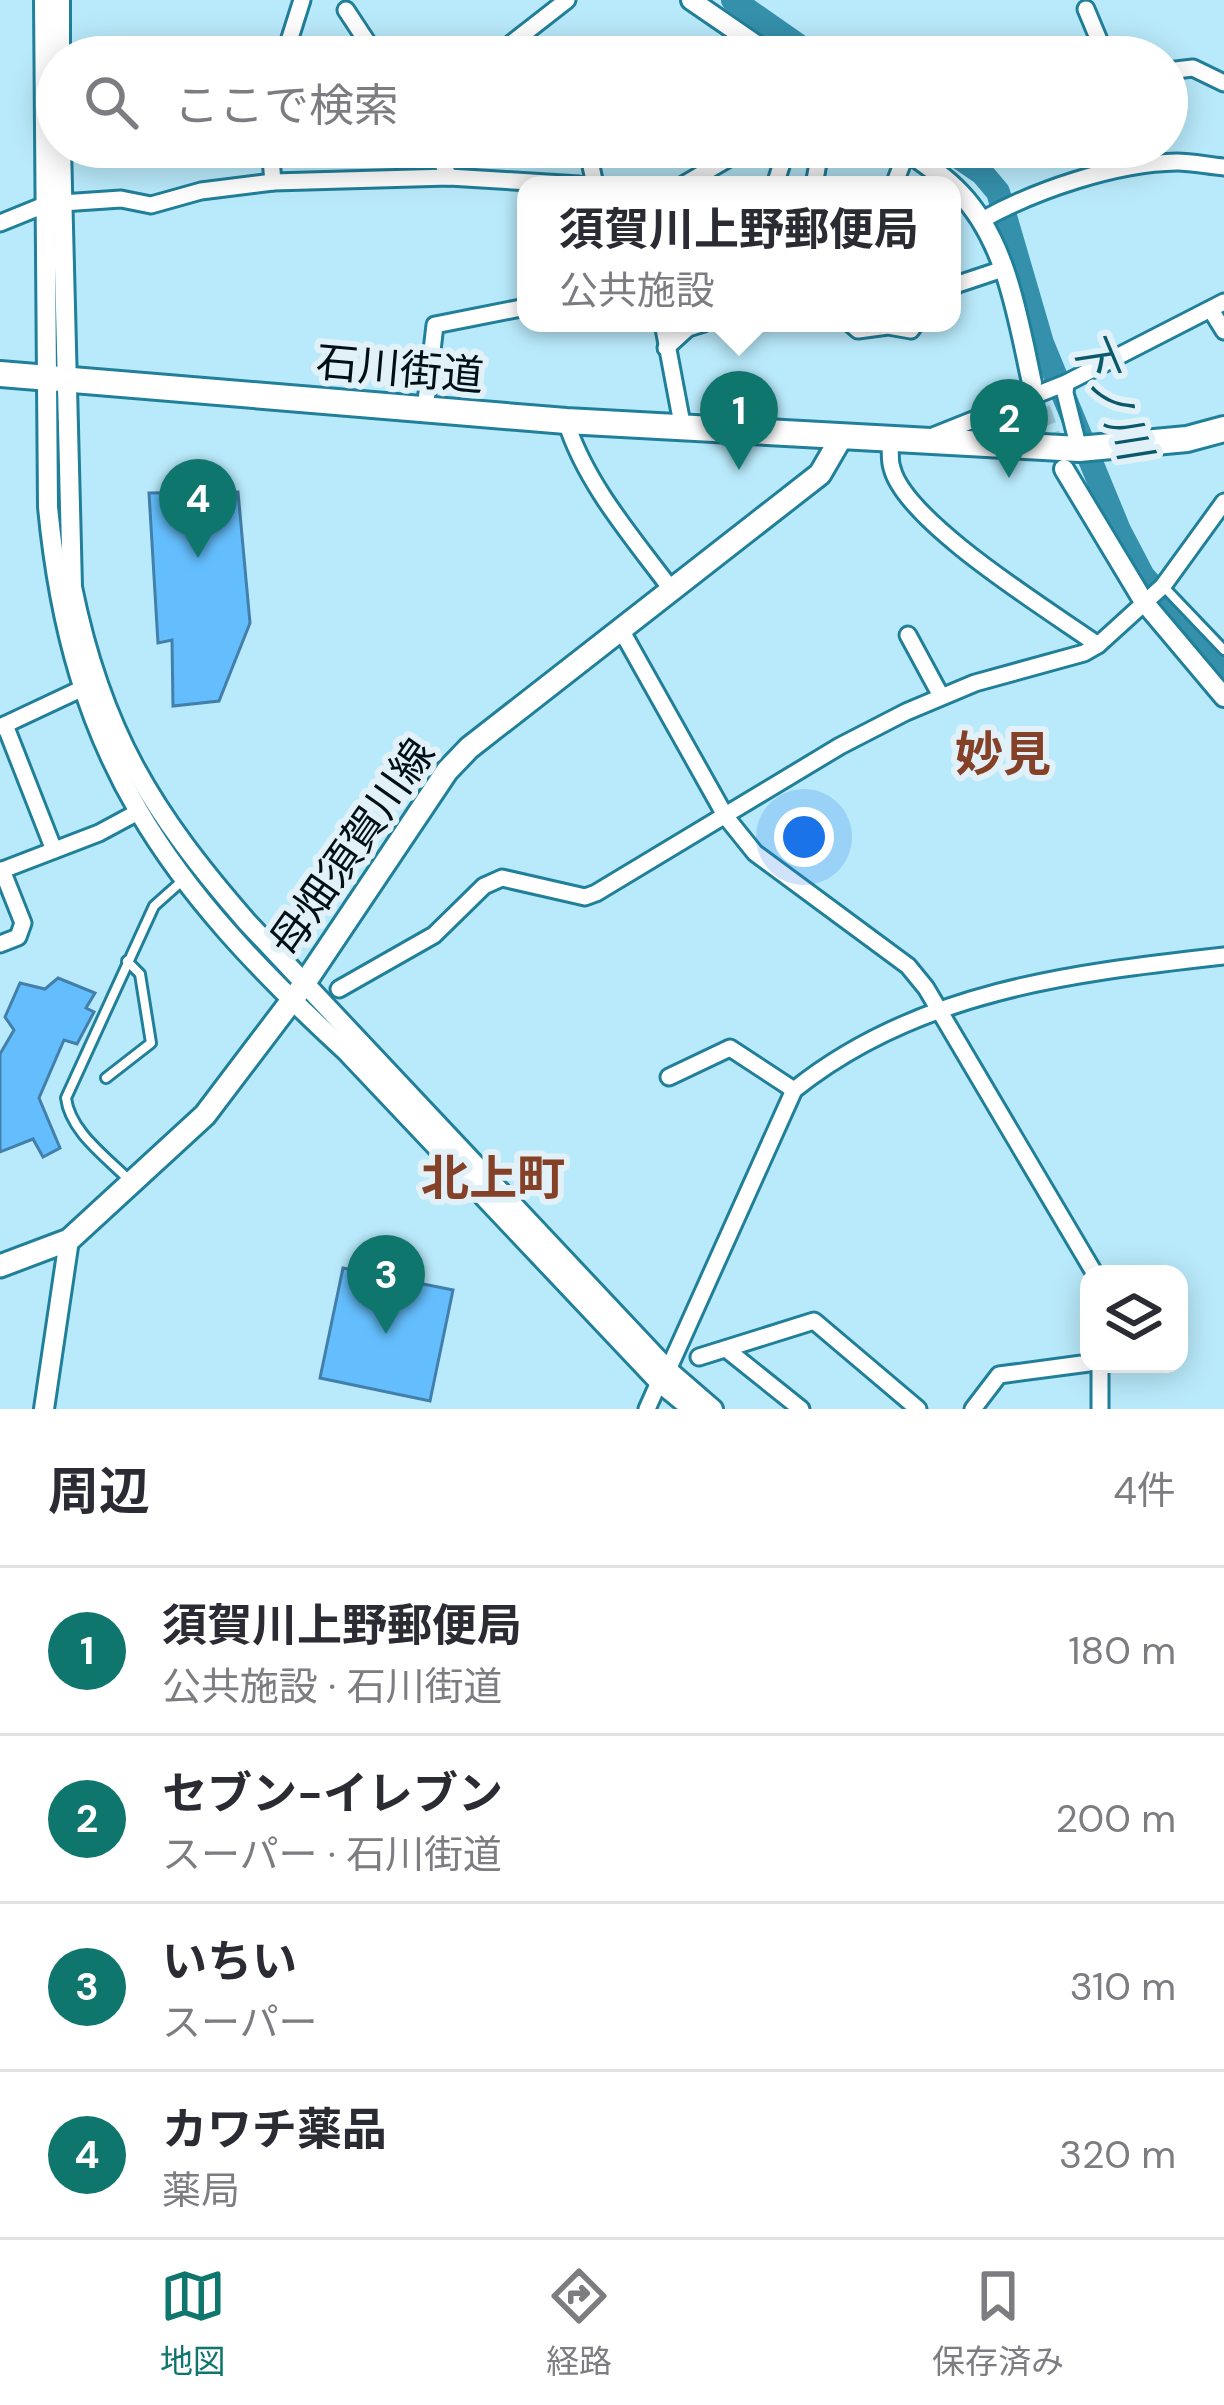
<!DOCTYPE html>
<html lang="ja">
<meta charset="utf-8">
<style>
body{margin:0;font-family:"DM Sans","Noto Sans JP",sans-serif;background:#f7f7f7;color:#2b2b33}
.controls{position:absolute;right:36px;bottom:36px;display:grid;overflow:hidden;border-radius:24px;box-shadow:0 6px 30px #0003}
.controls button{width:108px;height:108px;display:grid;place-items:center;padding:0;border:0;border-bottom:3px solid #e1e1e2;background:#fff;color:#2b2b33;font:60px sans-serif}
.you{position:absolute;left:804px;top:837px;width:42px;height:42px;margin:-30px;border:9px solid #fff;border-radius:50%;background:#1a73e8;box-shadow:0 0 0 18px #1a73e833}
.badge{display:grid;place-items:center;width:78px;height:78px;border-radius:50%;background:#0f766e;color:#fff;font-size:39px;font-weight:700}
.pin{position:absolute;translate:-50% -99px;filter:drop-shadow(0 3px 6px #0008)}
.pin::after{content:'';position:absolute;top:63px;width:42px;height:36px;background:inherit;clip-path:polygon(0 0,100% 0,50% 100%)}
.popup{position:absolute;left:517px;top:176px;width:444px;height:156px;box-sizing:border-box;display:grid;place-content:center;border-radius:24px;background:#fff;filter:drop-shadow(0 3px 9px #0005);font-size:39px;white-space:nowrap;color:#7c7c81}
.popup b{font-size:45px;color:#2b2b33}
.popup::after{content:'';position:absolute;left:50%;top:100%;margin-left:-24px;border:24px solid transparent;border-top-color:#fff}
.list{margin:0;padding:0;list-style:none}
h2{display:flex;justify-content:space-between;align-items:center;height:156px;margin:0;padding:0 48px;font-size:51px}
h2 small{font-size:39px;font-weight:400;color:#7c7c81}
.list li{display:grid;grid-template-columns:78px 1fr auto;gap:36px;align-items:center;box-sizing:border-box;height:168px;padding:0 48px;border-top:3px solid #e1e1e2}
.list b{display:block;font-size:45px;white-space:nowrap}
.list p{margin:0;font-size:39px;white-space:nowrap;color:#7c7c81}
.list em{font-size:39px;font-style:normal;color:#7c7c81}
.icon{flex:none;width:66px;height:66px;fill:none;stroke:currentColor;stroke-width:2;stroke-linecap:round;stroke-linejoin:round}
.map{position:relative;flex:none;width:1224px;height:1409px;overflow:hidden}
.search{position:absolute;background:#fff;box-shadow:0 6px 30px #0003;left:36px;right:36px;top:36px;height:132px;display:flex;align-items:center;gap:30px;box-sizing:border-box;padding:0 42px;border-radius:66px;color:#7c7c81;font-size:45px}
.sheet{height:828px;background:#fff}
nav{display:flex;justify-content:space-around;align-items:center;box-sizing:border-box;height:168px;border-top:3px solid #e1e1e2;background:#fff;font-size:33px;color:#7c7c81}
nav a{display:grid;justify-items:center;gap:6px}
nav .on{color:#0f766e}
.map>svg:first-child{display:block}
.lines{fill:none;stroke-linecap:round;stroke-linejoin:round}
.river{stroke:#3590ab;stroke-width:24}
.building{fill:#64befd;stroke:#427faa;stroke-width:3}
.tertiary-tunnel{stroke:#9dc9d9;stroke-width:18;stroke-dasharray:18 9;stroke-linecap:butt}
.service-casing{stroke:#207f99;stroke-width:14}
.minor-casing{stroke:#207f99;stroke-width:21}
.tertiary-casing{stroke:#207f99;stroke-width:24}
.secondary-casing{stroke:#207f99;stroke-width:27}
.primary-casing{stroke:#207f99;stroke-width:30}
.service{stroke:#fff;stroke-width:8}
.minor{stroke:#fff;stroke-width:15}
.tertiary{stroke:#fff;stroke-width:18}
.secondary{stroke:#fff;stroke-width:21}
.primary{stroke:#fff;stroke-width:24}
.labels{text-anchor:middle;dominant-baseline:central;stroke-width:12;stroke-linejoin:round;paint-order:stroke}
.street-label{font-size:42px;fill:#001017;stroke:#e1f1f7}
.water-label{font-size:45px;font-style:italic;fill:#0b576b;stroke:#e1f1f7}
.quarter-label{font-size:48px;font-weight:bold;fill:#844127;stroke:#e1f1f7}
</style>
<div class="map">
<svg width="1224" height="1409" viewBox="0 0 1224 1409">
<rect width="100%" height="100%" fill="#b9eafb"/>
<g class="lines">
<g class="river">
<polyline points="733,0 815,57"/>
<polyline points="944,147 982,173 998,192 1042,343 1119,530 1143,576 1224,667"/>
</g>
</g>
<g class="building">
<polygon points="238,492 250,623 219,701 173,706 172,640 158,643 149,493"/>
<polygon points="58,978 95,993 86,1008 94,1012 77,1044 64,1040 39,1098 60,1148 43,1157 33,1139 0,1152 0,1054 14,1030 5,1017 20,983 45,989"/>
<polygon points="343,1268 453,1290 430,1401 320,1378"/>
</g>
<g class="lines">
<polyline class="tertiary-tunnel" points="1032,383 1058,454"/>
<g class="service-casing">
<g id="service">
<polyline points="1163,586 1224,650"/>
<polyline points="106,1078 151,1043 140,974 127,961"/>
<path d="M128,1179c-23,-23 -58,-48 -62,-81l88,-192 28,-25"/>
</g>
</g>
<g class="minor-casing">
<g id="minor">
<polyline points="1086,9 1106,57"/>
<polyline points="346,10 377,57"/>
<polyline points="284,57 302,0"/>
<polyline points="494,57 567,0"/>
<polyline points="1167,71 1193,68 1224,83"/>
<polyline points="270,147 273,182"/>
<polyline points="435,147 449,177"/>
<polyline points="587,147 595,185"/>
<polyline points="683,185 748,147"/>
<polyline points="775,185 787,147"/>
<polyline points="814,185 821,147"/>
<polyline points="894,185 907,151"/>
<path d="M982,220c54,-30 133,-57 195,-58 16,0 32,4 47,5"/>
<polyline points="0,223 47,204 121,199 151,205 201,191 273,182 449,177 579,185"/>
<polyline points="952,286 1003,269"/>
<polyline points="1211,310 1224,331"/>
<polyline points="663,323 683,429"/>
<polyline points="850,323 858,330 888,326 911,330 916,323"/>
<polyline points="666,348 688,328 704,323"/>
<polyline points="1066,383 1065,393 1079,449"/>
<polyline points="425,410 435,325 526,307"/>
<path d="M566,421c19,62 67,117 105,168"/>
<polyline points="933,436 1066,383 1224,302"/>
<path d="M890,440c1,8 -1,20 2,28 13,54 158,143 206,177"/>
<polyline points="620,628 726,817 755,853 908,966 926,988 1095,1274"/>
<polyline points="908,635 941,696"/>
<polyline points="5,725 54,850"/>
<polyline points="0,727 81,689"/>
<polyline points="0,871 99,833 138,812"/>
<polyline points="0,944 18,937 23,923 2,870"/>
<polyline points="339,989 434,935 484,886 502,878 585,897 596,893 840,746 906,712 975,683 1084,653 1098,645 1163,586 1224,502"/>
<polyline points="669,1077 730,1048 794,1090"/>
<polyline points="726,1349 801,1409"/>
<polyline points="699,1357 814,1321 918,1409"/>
<path d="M668,1370l126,-280c123,-99 278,-117 430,-134"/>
<polyline points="647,1409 659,1382"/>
<polyline points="973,1409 999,1375 1089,1363"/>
<polyline points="1100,1409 1100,1364"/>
</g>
</g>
<g class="tertiary-casing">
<g id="tertiary">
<path d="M44,0l4,507c24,251 118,378 299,545l312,330 33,27"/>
<polyline points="60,0 60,57"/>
<polyline points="691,0 774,57"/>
<path d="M61,147l11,440c29,144 80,226 175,335l421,448 45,39"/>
<path d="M901,147c20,14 42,28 59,46 47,49 58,126 72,190"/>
<polyline points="1064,469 1144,602 1224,697"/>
<polyline points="44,1409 69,1240"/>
</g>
</g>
<g class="secondary-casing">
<polyline id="secondary" points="0,1266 69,1240 205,1115 302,987 447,771 469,748 820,474 841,438"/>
</g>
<g class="primary-casing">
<polyline id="primary" points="0,374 566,421 1079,449 1187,439 1224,429"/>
</g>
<use href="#service" class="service"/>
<use href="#minor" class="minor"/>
<use href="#tertiary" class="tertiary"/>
<use href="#secondary" class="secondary"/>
<use href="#primary" class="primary"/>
</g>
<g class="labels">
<g class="street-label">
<text transform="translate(400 369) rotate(5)">石川街道</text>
<text transform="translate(352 847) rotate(-55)">母畑須賀川線</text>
</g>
<g class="water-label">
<text transform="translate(1111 395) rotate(67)">下ノ川</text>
</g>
<g class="quarter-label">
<text x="1003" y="754">妙見</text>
<text x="493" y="1178">北上町</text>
</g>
</g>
</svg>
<div class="controls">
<button><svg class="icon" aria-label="layers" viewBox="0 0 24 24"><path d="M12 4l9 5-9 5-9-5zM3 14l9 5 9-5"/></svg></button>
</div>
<div class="you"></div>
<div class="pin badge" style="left:739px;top:470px">1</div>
<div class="popup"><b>須賀川上野郵便局</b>公共施設</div>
<div class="pin badge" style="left:1009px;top:478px">2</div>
<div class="pin badge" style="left:386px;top:1334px">3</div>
<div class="pin badge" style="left:198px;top:558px">4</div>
<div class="search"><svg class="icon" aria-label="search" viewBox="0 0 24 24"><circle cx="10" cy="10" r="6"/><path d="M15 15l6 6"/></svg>ここで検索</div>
</div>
<section class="sheet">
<h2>周辺<small>4件</small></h2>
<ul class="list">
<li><span class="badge">1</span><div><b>須賀川上野郵便局</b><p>公共施設 · 石川街道</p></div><em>180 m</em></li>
<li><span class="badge">2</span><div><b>セブン-イレブン</b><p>スーパー · 石川街道</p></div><em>200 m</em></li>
<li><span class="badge">3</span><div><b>いちい</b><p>スーパー</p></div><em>310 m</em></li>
<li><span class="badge">4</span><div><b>カワチ薬品</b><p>薬局</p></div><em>320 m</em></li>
</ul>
</section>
<nav>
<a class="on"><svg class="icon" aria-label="map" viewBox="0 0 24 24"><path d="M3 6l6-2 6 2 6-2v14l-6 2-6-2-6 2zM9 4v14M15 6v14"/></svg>地図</a>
<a><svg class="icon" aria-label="directions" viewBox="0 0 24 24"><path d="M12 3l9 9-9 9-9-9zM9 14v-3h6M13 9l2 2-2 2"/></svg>経路</a>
<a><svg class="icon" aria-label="saved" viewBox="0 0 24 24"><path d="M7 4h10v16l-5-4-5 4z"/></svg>保存済み</a>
</nav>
